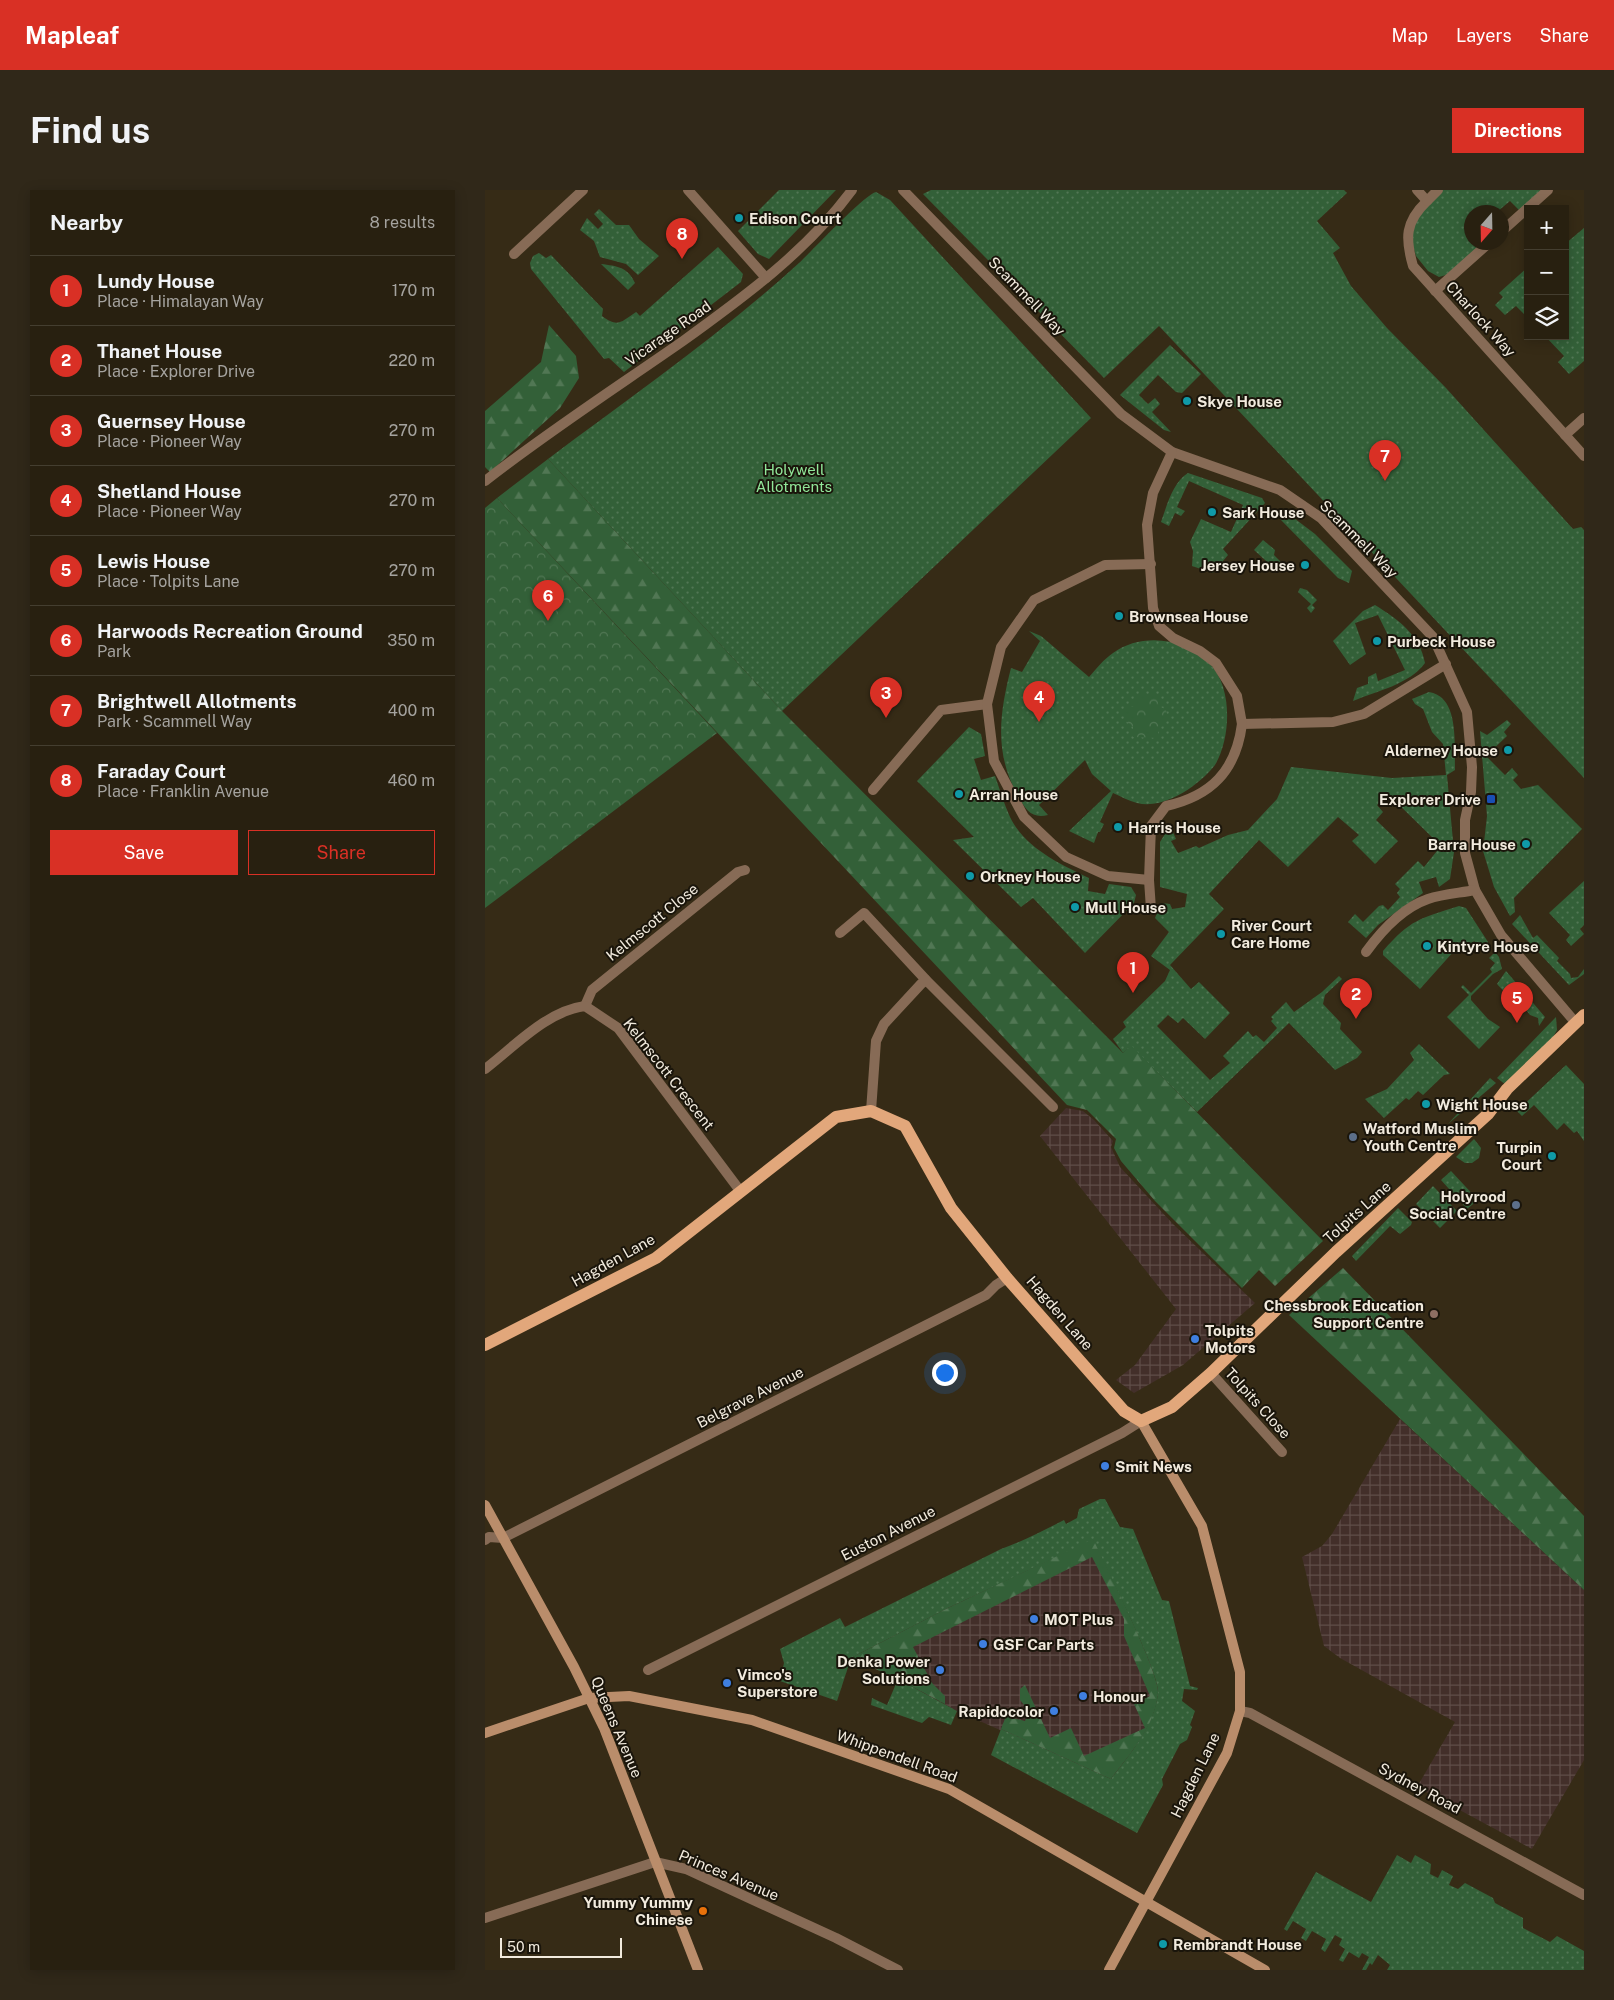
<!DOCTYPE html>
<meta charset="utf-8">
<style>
body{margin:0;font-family:"Public Sans",sans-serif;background:#302819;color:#f1f3f6}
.controls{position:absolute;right:15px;top:15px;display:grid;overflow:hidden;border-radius:0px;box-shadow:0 2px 12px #0003}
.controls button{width:45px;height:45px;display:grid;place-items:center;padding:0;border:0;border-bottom:1px solid #443e30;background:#282010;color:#f1f3f6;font:25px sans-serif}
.compass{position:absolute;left:979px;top:15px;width:45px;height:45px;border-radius:50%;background:#282010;box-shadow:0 2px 12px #0003;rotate:200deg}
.scale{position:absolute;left:15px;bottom:12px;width:122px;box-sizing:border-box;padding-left:5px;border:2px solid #f2ebde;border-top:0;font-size:14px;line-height:18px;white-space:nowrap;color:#f2ebde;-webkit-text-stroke:4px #1a150b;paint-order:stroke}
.you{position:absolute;left:459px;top:1182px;width:18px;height:18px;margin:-12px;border:4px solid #fff;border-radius:50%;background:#1a73e8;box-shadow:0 0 0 8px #1a73e833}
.badge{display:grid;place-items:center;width:32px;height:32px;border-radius:50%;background:#d93025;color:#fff;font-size:16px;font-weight:700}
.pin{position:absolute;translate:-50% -41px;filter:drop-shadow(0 1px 2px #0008)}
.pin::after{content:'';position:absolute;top:26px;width:18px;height:15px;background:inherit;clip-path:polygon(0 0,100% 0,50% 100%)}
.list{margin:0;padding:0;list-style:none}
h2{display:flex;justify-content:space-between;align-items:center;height:65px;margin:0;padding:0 20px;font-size:21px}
h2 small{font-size:16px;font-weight:400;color:#a5a39f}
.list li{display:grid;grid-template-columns:32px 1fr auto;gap:15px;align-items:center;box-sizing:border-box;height:70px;padding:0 20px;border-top:1px solid #443e30}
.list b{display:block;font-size:19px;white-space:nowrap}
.list p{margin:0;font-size:16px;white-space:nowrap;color:#a5a39f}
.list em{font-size:16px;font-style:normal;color:#a5a39f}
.actions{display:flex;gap:10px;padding:15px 20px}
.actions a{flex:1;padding:11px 0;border:1px solid #d93025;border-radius:0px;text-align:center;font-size:18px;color:#d93025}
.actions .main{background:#d93025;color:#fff}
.icon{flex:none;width:28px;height:28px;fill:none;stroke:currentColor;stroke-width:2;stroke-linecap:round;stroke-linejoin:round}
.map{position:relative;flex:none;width:1099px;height:1780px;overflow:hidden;border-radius:0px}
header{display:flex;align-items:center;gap:30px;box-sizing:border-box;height:70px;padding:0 25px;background:#d93025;color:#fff}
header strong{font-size:24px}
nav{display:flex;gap:28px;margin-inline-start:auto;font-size:18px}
.intro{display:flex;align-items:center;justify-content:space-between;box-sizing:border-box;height:120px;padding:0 30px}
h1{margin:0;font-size:35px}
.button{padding:12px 22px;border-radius:0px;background:#d93025;color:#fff;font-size:18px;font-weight:700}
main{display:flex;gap:30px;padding:0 30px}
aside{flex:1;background:#282010;border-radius:0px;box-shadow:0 2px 12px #0003}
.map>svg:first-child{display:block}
.industrial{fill:url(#industrial-grid)}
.grass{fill:url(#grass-dots)}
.forest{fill:url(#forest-firs)}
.park{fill:url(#park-crowns)}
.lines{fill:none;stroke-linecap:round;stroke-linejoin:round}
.street{stroke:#876b56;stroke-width:10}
.secondary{stroke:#ba8d6b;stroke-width:10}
.primary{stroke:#e2a77b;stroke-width:12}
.culture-dot{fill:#0f9aa8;stroke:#1a150b;stroke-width:2}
.transit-dot{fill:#1a4fb4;stroke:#1a150b;stroke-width:2}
.service-dot{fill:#5c6f8a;stroke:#1a150b;stroke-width:2}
.education-dot{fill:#8d6e63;stroke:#1a150b;stroke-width:2}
.shop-dot{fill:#3f7fe0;stroke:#1a150b;stroke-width:2}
.food-dot{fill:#e8710a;stroke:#1a150b;stroke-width:2}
.labels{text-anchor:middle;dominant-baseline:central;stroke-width:4;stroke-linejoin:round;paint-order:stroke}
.poi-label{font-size:15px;font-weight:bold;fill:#f2ebde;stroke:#1a150b;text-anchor:start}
.street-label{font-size:15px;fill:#f2ebde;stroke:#1a150b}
.park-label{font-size:15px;fill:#91e799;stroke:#1a150b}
</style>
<header>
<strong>Mapleaf</strong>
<nav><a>Map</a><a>Layers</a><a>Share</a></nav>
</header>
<div class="intro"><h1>Find us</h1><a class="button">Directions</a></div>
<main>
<aside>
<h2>Nearby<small>8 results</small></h2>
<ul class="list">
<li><span class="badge">1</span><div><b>Lundy House</b><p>Place · Himalayan Way</p></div><em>170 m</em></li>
<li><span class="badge">2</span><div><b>Thanet House</b><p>Place · Explorer Drive</p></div><em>220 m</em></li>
<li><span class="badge">3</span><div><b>Guernsey House</b><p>Place · Pioneer Way</p></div><em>270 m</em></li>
<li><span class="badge">4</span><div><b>Shetland House</b><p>Place · Pioneer Way</p></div><em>270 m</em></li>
<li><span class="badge">5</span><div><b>Lewis House</b><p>Place · Tolpits Lane</p></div><em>270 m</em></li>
<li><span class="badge">6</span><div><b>Harwoods Recreation Ground</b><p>Park</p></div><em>350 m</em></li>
<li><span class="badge">7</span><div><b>Brightwell Allotments</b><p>Park · Scammell Way</p></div><em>400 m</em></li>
<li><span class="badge">8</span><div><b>Faraday Court</b><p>Place · Franklin Avenue</p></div><em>460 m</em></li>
</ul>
<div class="actions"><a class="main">Save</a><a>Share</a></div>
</aside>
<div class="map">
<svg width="1099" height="1780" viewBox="0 0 1099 1780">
<defs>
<pattern id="industrial-grid" width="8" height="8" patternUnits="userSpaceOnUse" patternTransform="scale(1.25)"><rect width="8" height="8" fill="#432f2a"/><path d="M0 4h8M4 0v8" fill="none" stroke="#5f4d48"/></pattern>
<pattern id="grass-dots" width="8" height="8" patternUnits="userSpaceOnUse" patternTransform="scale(1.25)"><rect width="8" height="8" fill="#336038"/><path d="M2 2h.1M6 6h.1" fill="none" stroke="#517754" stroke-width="1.8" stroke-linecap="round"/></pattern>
<pattern id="forest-firs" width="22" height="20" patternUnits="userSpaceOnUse" patternTransform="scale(1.25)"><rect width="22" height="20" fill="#336038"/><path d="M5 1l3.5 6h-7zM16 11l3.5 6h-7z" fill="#517754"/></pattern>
<pattern id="park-crowns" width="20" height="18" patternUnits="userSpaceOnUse" patternTransform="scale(1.25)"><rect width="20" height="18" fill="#336038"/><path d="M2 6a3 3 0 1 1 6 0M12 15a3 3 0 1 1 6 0" fill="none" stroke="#517754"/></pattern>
</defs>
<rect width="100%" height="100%" fill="#362b16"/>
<g class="industrial">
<polygon points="581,918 598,921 609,930 628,951 626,957 635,977 688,1034 770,1113 698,1175 649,1203 631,1190 650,1175 691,1119 555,946"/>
<polygon points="915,1229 1099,1400 1099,1570 1047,1659 932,1597 970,1532 855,1468 839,1456 817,1367 837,1356 847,1344"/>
<polygon points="608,1349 664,1470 674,1502 663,1540 626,1589 472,1521 413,1489 366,1468 463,1418"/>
</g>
<g class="grass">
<polygon points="294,0 351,0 284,69 273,64 253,41"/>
<polygon points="446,0 859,0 862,3 832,31 855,58 848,63 866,96 902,138 961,198 1088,339 1096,337 1099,340 1099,588 674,136 619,188 438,4"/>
<polygon points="955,0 1057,0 1035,21 1025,11 1012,22 986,22 986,52 994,53 997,55 961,85 954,87 943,81 931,66 926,49 927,30"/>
<path d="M391,2l14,8 201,218 -309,293 -234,-252c85,-64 172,-124 251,-196 12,-11 66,-69 77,-71z"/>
<polygon points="114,19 131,35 144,35 154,49 174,66 153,85 141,74 115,67 109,51 95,40 102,28 113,39 118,34 109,24"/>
<polygon points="1099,38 1099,171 1084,184 1073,172 1079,166 1060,146 1080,146 1080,54"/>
<path d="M233,57l25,27 -2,8 -117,90 -15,-14 -5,1 -73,-90 -1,-6 3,-7 6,-3 7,5 5,-3 52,54 -1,7c16,12 19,6 34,-4l4,4z"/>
<path d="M116,74c16,2 27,3 34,19l-7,7z"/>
<polygon points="1043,77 1043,128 1031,116 1020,125 1010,115 1018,107 1014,103"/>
<polygon points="685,155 716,184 697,203 691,202 673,185 654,205 663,214 670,208 675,214 667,222 686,242 679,240 635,205"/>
<path d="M703,283l74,25 3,5 -42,46 5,6 -15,18 -21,-7 1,-15 -3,-9 11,-23 30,13 12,-27 -54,-24 -12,26 8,4 -4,5 -6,-3 -6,13 -8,-4c6,-17 12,-40 27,-49z"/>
<polygon points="801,322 830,344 867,381 864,393 853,388 795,329"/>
<polygon points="778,350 790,360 789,365 796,372 791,380 769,360"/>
<polygon points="815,398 822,400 832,410 827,415 830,418 826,423 822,418 826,414 813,402"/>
<path d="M890,415c24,15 45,30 50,58 -15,21 -48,28 -72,38l4,-13 11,-4v-7l8,-4 2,8 27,-11 -27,-55 -23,8 11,31 -16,11 -17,-24 30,-30z"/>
<path d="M544,441l12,5 48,41c7,-8 15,-18 24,-24 29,-21 73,-15 97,11 23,24 21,74 5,101 -6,8 -14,15 -22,21 -15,11 -37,22 -56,17 -8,-2 -17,-7 -24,-10l-13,29 4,2 -4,8h-2l-4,11 -25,-12 42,-40 -19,-17 -7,-14 -46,45 9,10c-16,4 -22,-5 -29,-17 -25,-44 -20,-83 -8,-130l11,4 18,-31z"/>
<path d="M944,502c31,5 25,53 26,78l-8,5 7,77 -4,27 -11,8 -3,-10 -17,5 4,11 -45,32 -12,13 -18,-16 7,-8 8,8 16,-16 4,-1 5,5 12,-13 -3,-4 3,-4 -5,-5 23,-23 6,6 17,-21 -53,-52 -11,11 6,7 -7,8 22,21 -23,23 -23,-23 7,-6 -21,-18 -50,50 -29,-27 -50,54 15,15 -54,56 21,24 8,-7 31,31 -25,26 -22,-21 -5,5 -10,-8 -11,11 53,54 20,-17 -7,-7 25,-25 5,6 3,-2 8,7 13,-14 -6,-7 2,-2 -2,-2 15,-15 8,10 28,-20 17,-16 3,3 -17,16 -2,9 18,19 -1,6 22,23 -5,6 -22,12 -46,-47 -92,89 -66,-66 -8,7 -10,-14 13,-12 -3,-5 42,-41 5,-11 -19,-14 18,-24 -14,-14 6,-15 9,1 2,5 13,-2 2,-13 -27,-7v-45l10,-16 6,13 -5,2 7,12 18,-7 3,2 29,-13 20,-5 29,-31 14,-32 101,11 54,-3 -3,-31 -11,-12 -9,-23 -8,-5 -3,-5z"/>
<polygon points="1022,530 1026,534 1019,542 1022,546 1001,566 1020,585 1027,578 1033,585 1028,590 1036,599 1053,595 1097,639 1029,708 1030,722 1025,726 1009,697 998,661 1002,626 995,541 1002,545"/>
<path d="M484,537l12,7 4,22 -11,3 7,21 14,-4c5,14 9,28 15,41 15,31 50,47 79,61l-1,13 17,3 4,-10 22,3 5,8 -2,8 -49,50 -52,-55 -12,9 -68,-67 21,-3 -57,-56z"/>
<polygon points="1099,691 1099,735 1095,739 1099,744 1086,756 1081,750 1085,745 1064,723"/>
<path d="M974,716l7,2 22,34 -1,3 -6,2 -7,-6 -5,6 -6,-6 -43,48 -37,-34v-4c28,-32 36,-32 76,-45z"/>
<polygon points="1035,725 1048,748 1052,745 1074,768 1072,771 1085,784 1086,788 1093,787 1099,779 1099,784 1084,795 1027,734"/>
<polygon points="1010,762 1014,767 1017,779 1008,784 986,806 986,810 1003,829 1015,837 994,859 962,827 984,805 976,797 978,795 986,803 1007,782 1005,779 1010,773 1004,768"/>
<polygon points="1021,781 1060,827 1054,836 1053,828 1045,825 1037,815 1034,818 1012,794"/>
<polygon points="1071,827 1072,840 1067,849 1021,895 1012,888"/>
<polygon points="934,854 965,884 959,885 938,905 933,901 924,910 921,908 899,928 880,909 902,899 929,870 925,863"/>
<polygon points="1081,875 1099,894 1099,951 1092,941 1089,943 1079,933 1072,940 1049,915 1037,926 1032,921"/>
<polygon points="1005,888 1011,893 963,934"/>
<polygon points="989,949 996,958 994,968 987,973 980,973 971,967"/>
<polygon points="966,981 993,1010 982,1019 956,990"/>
<polygon points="948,996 972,1021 955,1038 931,1014"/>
<polygon points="913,1018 927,1032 926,1035 915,1044 905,1036 871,1071 867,1066"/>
<path d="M615,1309h5l15,28 13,2 29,71 7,1 21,85 8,2 -1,2 -13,-1 -2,12 13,10 -5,14 2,2 -5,13 -7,4 -18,35 1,6 -26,48 -146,-78 10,-26 110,50c20,-27 43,-52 47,-86 3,-18 -54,-129 -65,-153l-145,68 -97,50 -14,43 -57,-20 4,-18 -4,-14 60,-31 5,9 156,-78c22,-8 42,-18 63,-29l2,4 11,-6 2,-9z"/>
<polygon points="413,1489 472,1521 466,1535 444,1527 437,1533 386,1515 387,1508 402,1515"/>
<polygon points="912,1665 926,1673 930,1665 946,1674 945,1684 953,1688 957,1680 968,1686 964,1695 973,1699 980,1693 1008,1708 1010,1713 1038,1728 1038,1738 1065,1752 1072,1746 1099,1761 1099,1780 902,1780 905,1775 893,1765 887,1775 885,1773 881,1780 877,1780 884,1767 877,1763 874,1768 864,1762 858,1772 854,1770 860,1759 854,1755 857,1749 850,1745 840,1762 836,1759 841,1749 827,1741 821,1751 816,1748 821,1739 808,1731 802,1741 799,1739 831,1682 886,1712"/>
</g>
<g class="forest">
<polygon points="64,135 91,166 94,188 75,218 5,282 0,277 0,221 56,172"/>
<polygon points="63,269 297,521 638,863 646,855 838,1051 790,1096 774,1080 757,1098 670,1011 636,971 629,958 631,949 602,920 582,915 12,308"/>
<polygon points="858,1078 1099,1326 1099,1400 804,1125"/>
<path d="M608,1349c12,25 67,135 65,154 -3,34 -28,60 -47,86l-110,-50 5,-13 19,5 4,-10 -9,-11v-11l5,-4 25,53 21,-10 13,28 61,-28 -11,-24 16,-8 -26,-60v-17l-32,-62 -179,90 19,36 13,13v8l-47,-25 -47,-21 93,-48z"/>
</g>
<g class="park">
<polygon points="12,308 232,543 0,718 0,318"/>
<polygon points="649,504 674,505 674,516 681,520 683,529 678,536 673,537 673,548 648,547 648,536 644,535 639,528 641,519 649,516"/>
</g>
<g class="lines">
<g class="street">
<polyline points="203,0 281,88"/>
<polyline points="418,0 636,224 687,262 795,300 836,328 948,447 982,522 987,577 986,602 980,630 980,663 990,700 1016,745 1090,832"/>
<path d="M932,0l10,11c-22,21 -22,37 -14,65l171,190"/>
<polyline points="942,11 953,0"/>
<polyline points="1016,42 1063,0"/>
<polyline points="29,64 98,0"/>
<polyline points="950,101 1005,52"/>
<polyline points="1080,245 1099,228"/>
<polyline points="687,262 668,303 662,335 668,418 674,436 688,448 715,461 731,473 752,506 757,534 848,532 879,524 961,474"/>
<path d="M0,291c64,-50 132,-94 198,-140 61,-44 124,-90 169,-151"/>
<polyline points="388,600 456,520 502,514"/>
<polyline points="664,690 623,686 581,667 539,627 509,571 502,514 516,457 549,410 620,375 666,374"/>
<path d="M666,719l-2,-29 2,-54 15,-20c45,-10 70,-35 76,-82"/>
<polyline points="355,743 379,723 441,790 568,917"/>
<path d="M881,762c16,-22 36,-44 62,-53 15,-5 32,-6 47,-9"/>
<polyline points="100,816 107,800 253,682 260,680"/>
<path d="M0,879c30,-23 62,-58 100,-63l33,22 123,164"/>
<polyline points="386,921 391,851 399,834 436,794 441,790"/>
<polyline points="726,1183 797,1262"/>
<polyline points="0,1350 4,1347 18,1348 501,1105 511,1095 522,1088"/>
<polyline points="163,1480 637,1243 656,1231"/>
<polyline points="755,1521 765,1523 1099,1705"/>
<polyline points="0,1728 170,1672 201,1679 351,1748 413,1780"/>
</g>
<g class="secondary">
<polyline points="0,1315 89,1477 119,1538 213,1780"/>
<polyline points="0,1543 104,1508 144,1506 267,1530 464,1599 780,1780"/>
<polyline points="624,1780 742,1563 755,1521 755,1482 717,1336 656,1231"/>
</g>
<polyline class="primary" points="0,1155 171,1068 351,927 386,921 420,936 466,1018 522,1088 639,1221 656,1231 687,1217 726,1183 851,1062 1003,924 1022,899 1099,825"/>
</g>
<g class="culture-dot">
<circle cx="254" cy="28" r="5"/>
<circle cx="702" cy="211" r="5"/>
<circle cx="727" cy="322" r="5"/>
<circle cx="820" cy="375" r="5"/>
<circle cx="634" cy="426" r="5"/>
<circle cx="892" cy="451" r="5"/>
<circle cx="1023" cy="560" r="5"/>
<circle cx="474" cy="604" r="5"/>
<circle cx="633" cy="637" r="5"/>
<circle cx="1041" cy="654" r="5"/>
<circle cx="485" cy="686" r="5"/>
<circle cx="590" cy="717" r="5"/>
<circle cx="736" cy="744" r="5"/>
<circle cx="942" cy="756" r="5"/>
<circle cx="941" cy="914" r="5"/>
<circle cx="1067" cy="966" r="5"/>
<circle cx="678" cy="1754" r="5"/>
</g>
<rect class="transit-dot" x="1001" y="604" width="10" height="10" rx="2.5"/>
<g class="service-dot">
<circle cx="868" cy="947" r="5"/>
<circle cx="1031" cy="1015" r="5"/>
</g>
<circle class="education-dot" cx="949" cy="1124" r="5"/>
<g class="shop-dot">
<circle cx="710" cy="1149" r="5"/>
<circle cx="620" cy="1276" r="5"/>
<circle cx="549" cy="1429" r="5"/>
<circle cx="498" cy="1454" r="5"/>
<circle cx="455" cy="1480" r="5"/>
<circle cx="242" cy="1493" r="5"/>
<circle cx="598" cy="1506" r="5"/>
<circle cx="569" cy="1521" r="5"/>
</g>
<circle class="food-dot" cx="218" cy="1721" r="5"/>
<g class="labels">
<g class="poi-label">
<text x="264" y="28">Edison Court</text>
<text x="712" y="211">Skye House</text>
<text x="737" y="322">Sark House</text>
<text x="810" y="375" text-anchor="end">Jersey House</text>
<text x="644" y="426">Brownsea House</text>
<text x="902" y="451">Purbeck House</text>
<text x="1013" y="560" text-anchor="end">Alderney House</text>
<text x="484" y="604">Arran House</text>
<text x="996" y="609" text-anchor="end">Explorer Drive</text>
<text x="643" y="637">Harris House</text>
<text x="1031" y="654" text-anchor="end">Barra House</text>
<text x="495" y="686">Orkney House</text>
<text x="600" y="717">Mull House</text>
<text x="746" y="735">River Court<tspan x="746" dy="17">Care Home</tspan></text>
<text x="952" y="756">Kintyre House</text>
<text x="951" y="914">Wight House</text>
<text x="878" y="938">Watford Muslim<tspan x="878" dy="17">Youth Centre</tspan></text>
<text x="1057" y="957" text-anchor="end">Turpin<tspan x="1057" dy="17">Court</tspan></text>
<text x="1021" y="1006" text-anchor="end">Holyrood<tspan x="1021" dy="17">Social Centre</tspan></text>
<text x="939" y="1115" text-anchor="end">Chessbrook Education<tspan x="939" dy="17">Support Centre</tspan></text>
<text x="720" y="1140">Tolpits<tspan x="720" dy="17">Motors</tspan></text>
<text x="630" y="1276">Smit News</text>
<text x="559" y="1429">MOT Plus</text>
<text x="508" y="1454">GSF Car Parts</text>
<text x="445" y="1471" text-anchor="end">Denka Power<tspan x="445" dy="17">Solutions</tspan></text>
<text x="252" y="1484">Vimco's<tspan x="252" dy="17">Superstore</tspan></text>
<text x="608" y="1506">Honour</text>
<text x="559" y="1521" text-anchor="end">Rapidocolor</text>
<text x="208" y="1712" text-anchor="end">Yummy Yummy<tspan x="208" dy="17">Chinese</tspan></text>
<text x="688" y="1754">Rembrandt House</text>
</g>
<g class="street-label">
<text transform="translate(542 106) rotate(46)">Scammell Way</text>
<text transform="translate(996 129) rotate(48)">Charlock Way</text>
<text transform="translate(183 143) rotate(-35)">Vicarage Road</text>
<text transform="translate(874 349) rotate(45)">Scammell Way</text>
<text transform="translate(167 732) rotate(-39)">Kelmscott Close</text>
<text transform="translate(184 884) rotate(52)">Kelmscott Crescent</text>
<text transform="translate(872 1022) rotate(-42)">Tolpits Lane</text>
<text transform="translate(128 1070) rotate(-29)">Hagden Lane</text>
<text transform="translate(575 1123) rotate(49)">Hagden Lane</text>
<text transform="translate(265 1207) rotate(-27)">Belgrave Avenue</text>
<text transform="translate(773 1213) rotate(48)">Tolpits Close</text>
<text transform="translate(403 1343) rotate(-27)">Euston Avenue</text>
<text transform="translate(132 1537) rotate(67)">Queens Avenue</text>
<text transform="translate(412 1566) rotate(20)">Whippendell Road</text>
<text transform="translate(710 1585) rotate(-64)">Hagden Lane</text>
<text transform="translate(935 1598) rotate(28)">Sydney Road</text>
<text transform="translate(244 1685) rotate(23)">Princes Avenue</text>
</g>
<g class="park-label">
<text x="309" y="279">Holywell<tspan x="309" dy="17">Allotments</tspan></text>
</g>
</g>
</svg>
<div class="controls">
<button>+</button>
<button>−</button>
<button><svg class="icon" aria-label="layers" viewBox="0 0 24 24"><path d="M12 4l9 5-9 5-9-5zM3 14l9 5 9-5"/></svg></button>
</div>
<svg class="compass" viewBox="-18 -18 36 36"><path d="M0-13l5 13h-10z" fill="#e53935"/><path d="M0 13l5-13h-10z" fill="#a5a39f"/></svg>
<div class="scale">50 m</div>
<div class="you"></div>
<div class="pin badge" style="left:648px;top:803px">1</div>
<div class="pin badge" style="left:871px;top:829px">2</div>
<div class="pin badge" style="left:401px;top:528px">3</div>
<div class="pin badge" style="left:554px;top:532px">4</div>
<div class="pin badge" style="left:1032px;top:833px">5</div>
<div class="pin badge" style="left:63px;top:431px">6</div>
<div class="pin badge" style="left:900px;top:291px">7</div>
<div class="pin badge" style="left:197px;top:69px">8</div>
</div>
</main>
